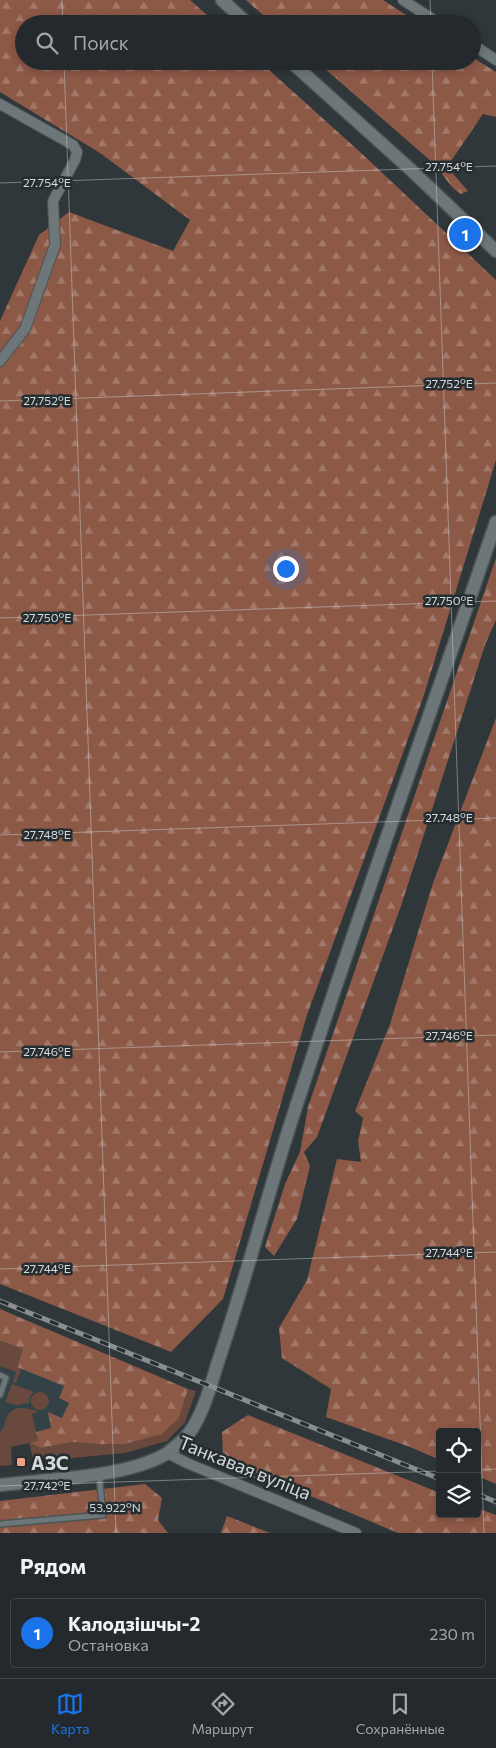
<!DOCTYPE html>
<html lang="ru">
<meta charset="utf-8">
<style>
body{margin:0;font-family:Commissioner,sans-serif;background:#2b3134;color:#f1f3f6}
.controls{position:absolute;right:15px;bottom:15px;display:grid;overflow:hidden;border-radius:5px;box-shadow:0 2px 8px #0003}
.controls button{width:45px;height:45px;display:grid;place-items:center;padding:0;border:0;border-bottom:1px solid #404548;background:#23292c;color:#f1f3f6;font:25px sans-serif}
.you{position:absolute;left:285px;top:568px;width:18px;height:18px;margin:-12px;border:4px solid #fff;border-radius:50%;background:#1a73e8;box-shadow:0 0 0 8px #1a73e833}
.badge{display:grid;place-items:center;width:32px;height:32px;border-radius:50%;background:#1a73e8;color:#fff;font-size:16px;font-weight:700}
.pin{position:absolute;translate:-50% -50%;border:2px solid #fff;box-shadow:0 1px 5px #0006}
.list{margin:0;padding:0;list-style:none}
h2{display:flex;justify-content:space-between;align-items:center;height:65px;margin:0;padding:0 20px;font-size:21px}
h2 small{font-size:16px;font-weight:400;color:#a3a6a9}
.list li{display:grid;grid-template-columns:32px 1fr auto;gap:15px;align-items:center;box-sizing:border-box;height:70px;margin:0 10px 10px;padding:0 10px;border:1px solid #404548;border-radius:5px}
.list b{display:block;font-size:19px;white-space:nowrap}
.list p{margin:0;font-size:16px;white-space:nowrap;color:#a3a6a9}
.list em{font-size:16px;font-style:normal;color:#a3a6a9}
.icon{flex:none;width:28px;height:28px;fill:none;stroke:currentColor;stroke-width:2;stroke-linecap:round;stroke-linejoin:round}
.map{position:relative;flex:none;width:496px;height:1533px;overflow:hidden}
.search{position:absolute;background:#23292c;box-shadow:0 2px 8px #0003;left:15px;right:15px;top:15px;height:55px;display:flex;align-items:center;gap:12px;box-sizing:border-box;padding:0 18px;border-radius:28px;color:#a3a6a9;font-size:19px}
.sheet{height:145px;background:#23292c}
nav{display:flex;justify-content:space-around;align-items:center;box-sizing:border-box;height:70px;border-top:1px solid #404548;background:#23292c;font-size:14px;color:#a3a6a9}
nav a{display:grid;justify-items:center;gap:2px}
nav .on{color:#1a73e8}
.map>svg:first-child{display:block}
.built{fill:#324247}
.green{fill:#69493e}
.forest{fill:url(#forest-firs)}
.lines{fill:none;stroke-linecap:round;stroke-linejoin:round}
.lane-casing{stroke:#4c5355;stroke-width:8}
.street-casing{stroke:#4c5355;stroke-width:12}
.secondary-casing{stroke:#4c5355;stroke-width:15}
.lane{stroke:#6d7779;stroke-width:5}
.street{stroke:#6d7779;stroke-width:10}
.secondary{stroke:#6d7779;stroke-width:12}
.rail-casing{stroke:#888e91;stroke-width:5}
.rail{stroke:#252d30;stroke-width:3;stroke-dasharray:9;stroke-linecap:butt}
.ticks{fill:none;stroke:#d3d8da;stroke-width:1;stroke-opacity:0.45}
.poi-dot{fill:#f39f83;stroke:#252d30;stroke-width:2}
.labels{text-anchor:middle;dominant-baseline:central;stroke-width:5;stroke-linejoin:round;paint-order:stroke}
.poi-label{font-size:19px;font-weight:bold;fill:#d3d8da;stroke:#252d30;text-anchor:start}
.street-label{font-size:19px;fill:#d3d8da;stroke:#252d30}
.ticks-label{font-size:12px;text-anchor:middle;fill:#d3d8da;stroke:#252d30;stroke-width:5;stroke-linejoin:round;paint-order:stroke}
</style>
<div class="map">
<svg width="496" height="1533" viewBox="0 0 496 1533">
<defs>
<pattern id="forest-firs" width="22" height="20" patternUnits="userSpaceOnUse" patternTransform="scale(1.25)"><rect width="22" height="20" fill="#8d5947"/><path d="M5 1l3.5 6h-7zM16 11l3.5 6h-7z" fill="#a1786a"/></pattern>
</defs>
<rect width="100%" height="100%" fill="#2f373a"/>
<polygon class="built" points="0,1341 54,1361 70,1393 73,1442 30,1443 0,1448"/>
<g class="green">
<polygon points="0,1341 23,1349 17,1367 21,1369 16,1383 13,1382 16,1372 0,1366"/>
<polygon points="12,1384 34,1392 30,1396 29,1403 17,1405 5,1402"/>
<path d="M188,1389l8,2 -11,31 -18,19 -42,12 -63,6h-29l-4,-16 -18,4 1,18 -12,1v-34c5,-5 4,-9 7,-15 6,-13 21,-9 32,-5l-7,2 6,27 -8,2 11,5 32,-6 25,2 81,-26z"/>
<circle cx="40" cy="1401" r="9"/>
</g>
<g class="forest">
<polygon points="0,0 190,0 217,24 24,24 24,61 259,61 359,151 496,280 496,460 423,698 307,1015 223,1299 171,1352 0,1284 0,321 39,235 69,212 173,251 190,220 100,153 0,92"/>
<polygon points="246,0 383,0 420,24 273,24"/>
<path d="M472,57l24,15v45l-13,-3 -36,53 21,24 -7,3c-11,-6 -19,-22 -29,-32l-116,-101h156z"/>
<polygon points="496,558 496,620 485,645 401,906 317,1137 304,1152 310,1166 297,1219 274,1256 265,1247 285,1184 300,1152 308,1107"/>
<polygon points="496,718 496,1484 477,1476 477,1432 440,1432 440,1460 410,1447 326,1417 331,1389 282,1358 279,1328 307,1280 337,1159 361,1162 358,1141 363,1118 355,1111 390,1024 433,883"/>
<polygon points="0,1309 188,1389 179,1418 162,1434 124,1444 98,1444 73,1442 41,1448 30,1443 38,1441 36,1432 51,1428 48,1412 62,1418 69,1403 59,1398 64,1386 17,1367 23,1349 0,1341"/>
<polygon points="248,1415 440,1493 440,1514 477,1514 477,1508 496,1515 496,1533 398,1533 223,1459 222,1432"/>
<polygon points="145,1484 162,1498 158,1520 168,1533 0,1533 0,1501"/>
<polygon points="227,1516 270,1533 221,1533"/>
</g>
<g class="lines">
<g class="lane-casing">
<g id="lane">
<polyline points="0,1375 6,1378 0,1395"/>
<polyline points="0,1524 103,1515 99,1474"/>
</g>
</g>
<g class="street-casing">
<g id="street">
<polyline points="403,0 440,24"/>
<polyline points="472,44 496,60"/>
<polyline points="0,104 73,145 77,152 75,160 53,201 55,245 25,329 0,361"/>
<polyline points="167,1453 189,1464 356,1533"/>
</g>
</g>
<g class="secondary-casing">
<g id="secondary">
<polyline points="222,0 248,24"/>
<polyline points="290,61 410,169 496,251"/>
<path d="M0,1485c48,-6 124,-7 166,-31 6,-4 12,-10 18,-15 17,-17 26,-51 33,-74 25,-74 45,-149 68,-224 66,-208 141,-413 211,-619"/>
</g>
</g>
<use href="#lane" class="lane"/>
<use href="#street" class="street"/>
<use href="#secondary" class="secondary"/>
<g class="rail-casing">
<g id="rail">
<polyline points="0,1301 440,1479"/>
<polyline points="477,1494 496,1502"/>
</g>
</g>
<use href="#rail" class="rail"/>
</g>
<path class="ticks" d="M62,0l1,24M430,0l1,24M64,61l52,1472M432,61l52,1472M0,183l496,-17M0,401l496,-18M0,618l496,-17M0,835l496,-17M0,1052l496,-17M0,1269l496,-17M477,1470l19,-1M0,1486l440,-15"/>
<rect class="poi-dot" x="16" y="1457" width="10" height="10" rx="2.5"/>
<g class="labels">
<g class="poi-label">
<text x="31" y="1462">АЗС</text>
</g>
<g class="street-label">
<text transform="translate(245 1467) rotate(22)">Танкавая вуліца</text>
</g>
</g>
<g class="ticks-label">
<text x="449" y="171">27.754°E</text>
<text x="47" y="187">27.754°E</text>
<text x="449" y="388">27.752°E</text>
<text x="47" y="405">27.752°E</text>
<text x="449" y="605">27.750°E</text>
<text x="47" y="622">27.750°E</text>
<text x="449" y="822">27.748°E</text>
<text x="47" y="839">27.748°E</text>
<text x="449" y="1040">27.746°E</text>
<text x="47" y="1056">27.746°E</text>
<text x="449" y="1257">27.744°E</text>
<text x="47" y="1273">27.744°E</text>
<text x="47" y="1490">27.742°E</text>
<text x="115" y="1512">53.922°N</text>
</g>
</svg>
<div class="controls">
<button><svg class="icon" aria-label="locate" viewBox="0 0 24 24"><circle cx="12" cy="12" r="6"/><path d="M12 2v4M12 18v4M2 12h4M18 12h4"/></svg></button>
<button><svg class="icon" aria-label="layers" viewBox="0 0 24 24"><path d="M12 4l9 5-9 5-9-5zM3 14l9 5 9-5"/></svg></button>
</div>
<div class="you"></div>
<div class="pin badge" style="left:465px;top:234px">1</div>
<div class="search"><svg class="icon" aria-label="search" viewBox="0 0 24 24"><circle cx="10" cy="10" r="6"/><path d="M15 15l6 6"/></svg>Поиск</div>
</div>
<section class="sheet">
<h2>Рядом<small></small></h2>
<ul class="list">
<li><span class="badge">1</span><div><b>Калодзішчы-2</b><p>Остановка</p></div><em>230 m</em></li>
</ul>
</section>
<nav>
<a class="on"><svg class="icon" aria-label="map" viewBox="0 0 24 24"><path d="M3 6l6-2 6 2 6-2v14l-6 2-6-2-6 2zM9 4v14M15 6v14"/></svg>Карта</a>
<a><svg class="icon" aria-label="directions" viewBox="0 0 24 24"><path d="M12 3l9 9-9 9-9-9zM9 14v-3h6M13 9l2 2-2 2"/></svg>Маршрут</a>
<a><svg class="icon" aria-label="saved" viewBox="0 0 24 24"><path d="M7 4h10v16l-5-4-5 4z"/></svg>Сохранённые</a>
</nav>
